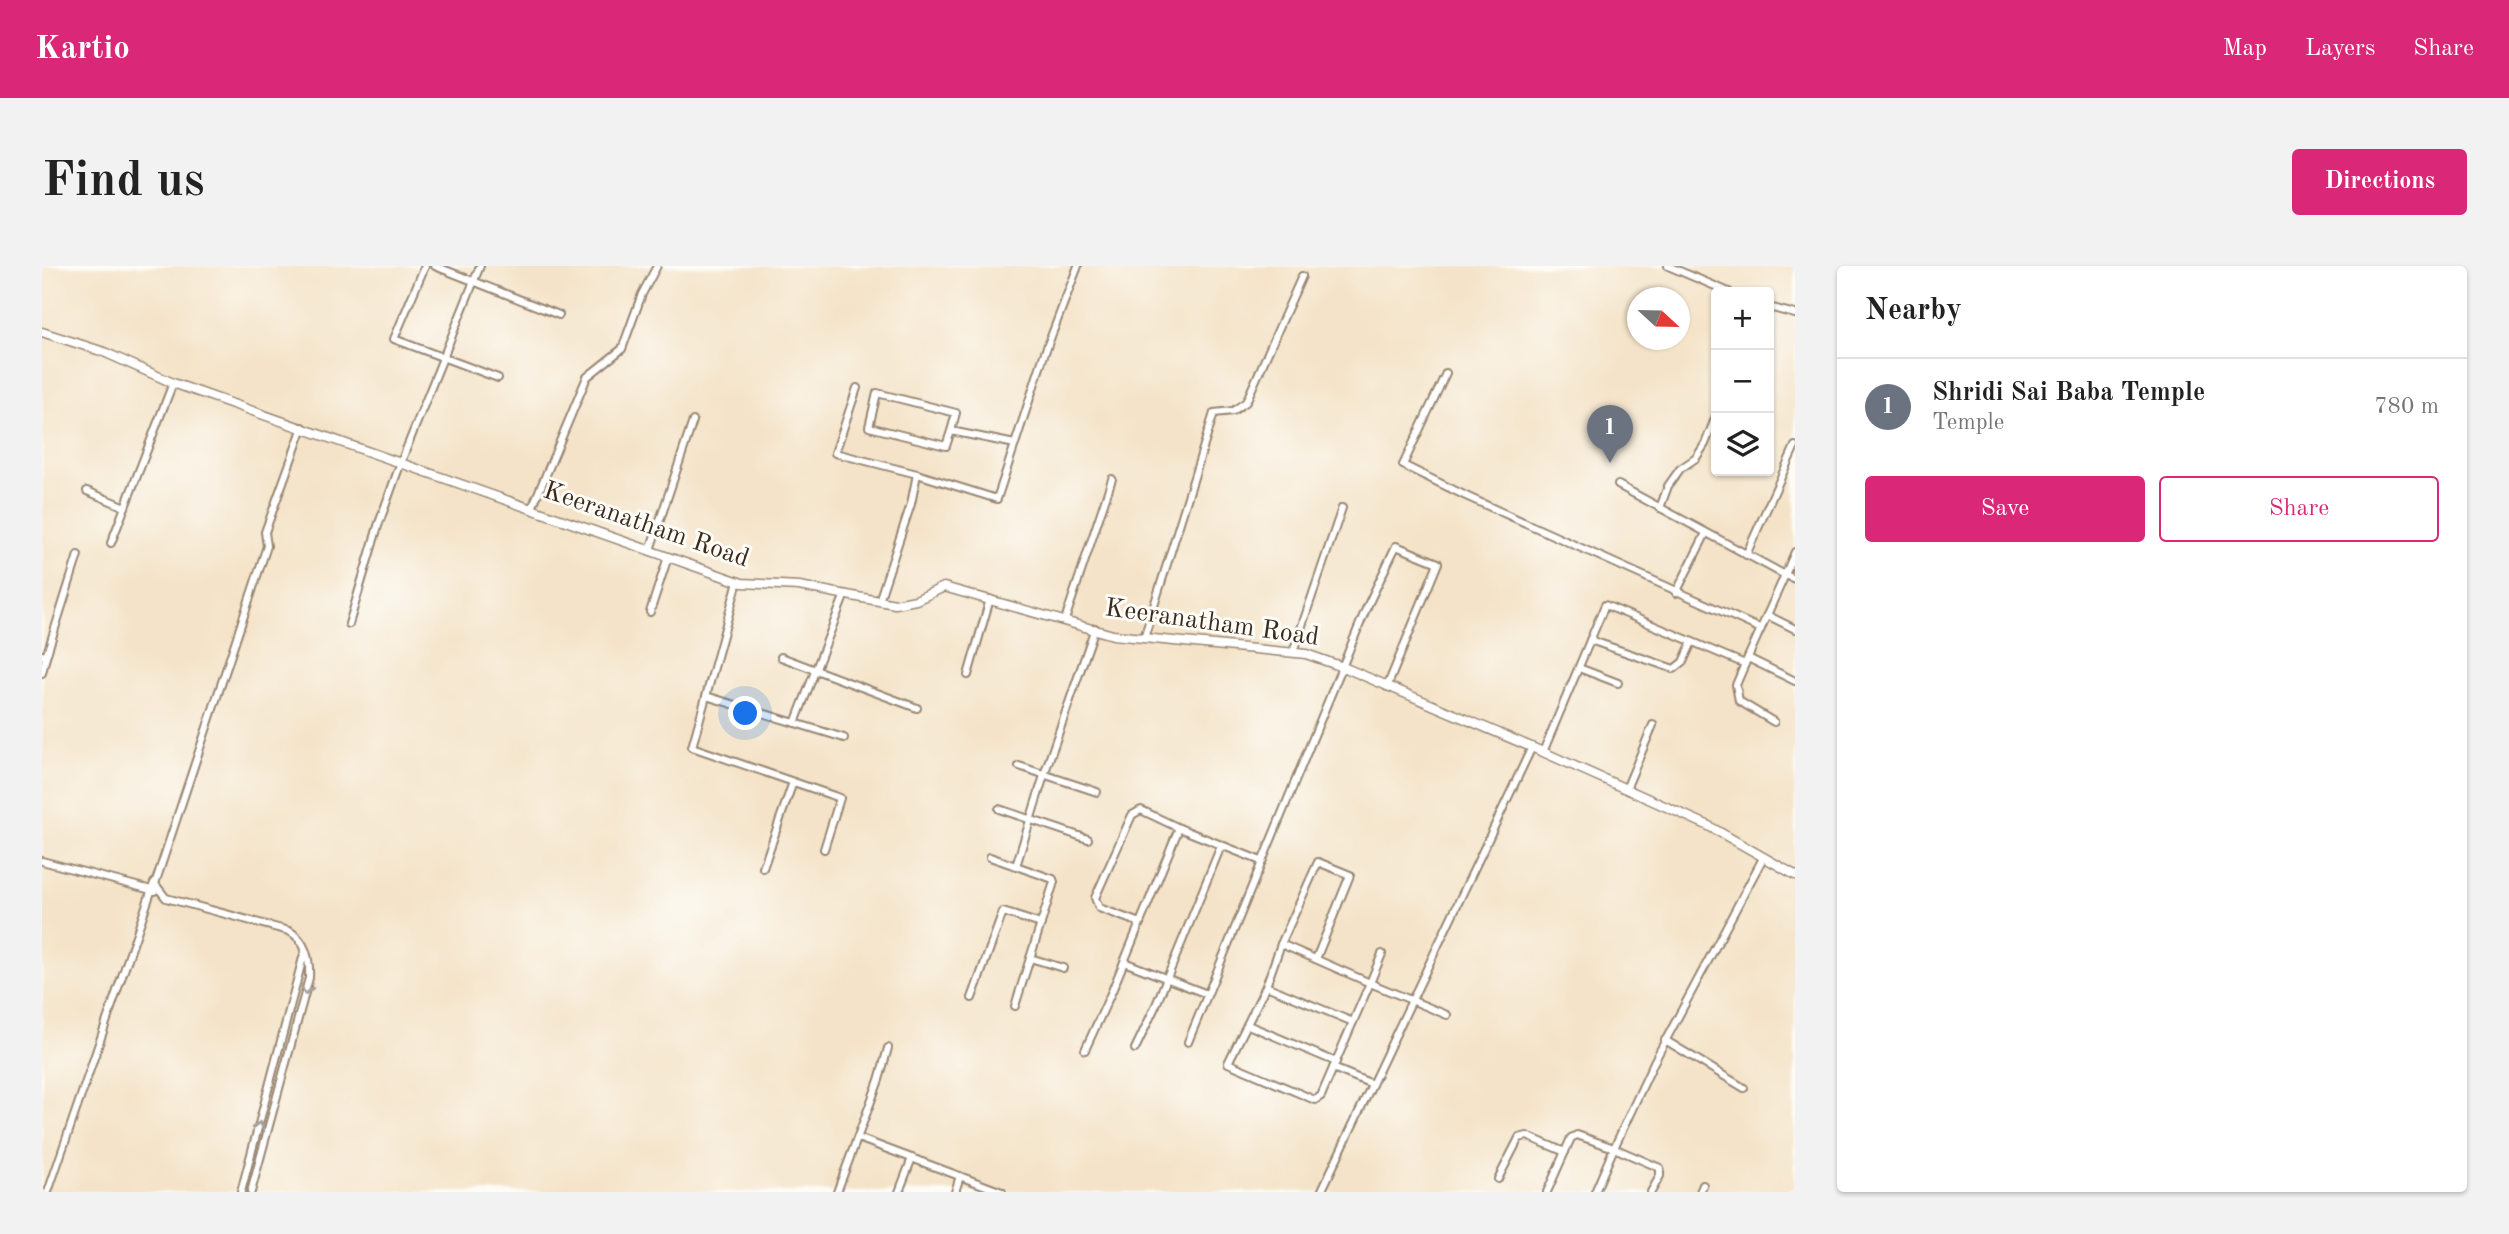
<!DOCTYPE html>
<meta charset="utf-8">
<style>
body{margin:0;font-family:"Old Standard TT",serif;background:#f2f2f2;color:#222}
.controls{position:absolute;right:21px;top:21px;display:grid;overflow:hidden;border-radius:7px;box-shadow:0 2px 5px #0004}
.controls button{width:63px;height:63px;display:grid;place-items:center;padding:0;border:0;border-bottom:2px solid #e0e0e0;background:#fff;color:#222;font:35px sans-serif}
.compass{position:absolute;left:1585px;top:21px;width:63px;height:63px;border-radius:50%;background:#fff;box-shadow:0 2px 5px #0004;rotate:112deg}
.you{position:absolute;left:704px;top:448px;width:24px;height:24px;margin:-18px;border:5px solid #fff;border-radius:50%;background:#1a73e8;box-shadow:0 0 0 10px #1a73e833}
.badge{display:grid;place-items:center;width:46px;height:46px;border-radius:50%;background:#db2777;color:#fff;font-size:23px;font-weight:700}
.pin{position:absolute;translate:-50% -58px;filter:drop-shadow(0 2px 4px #0008)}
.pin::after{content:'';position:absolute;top:37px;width:24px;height:21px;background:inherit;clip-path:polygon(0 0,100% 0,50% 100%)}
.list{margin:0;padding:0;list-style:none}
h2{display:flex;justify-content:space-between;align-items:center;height:91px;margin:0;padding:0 28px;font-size:30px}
h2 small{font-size:23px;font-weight:400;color:#767676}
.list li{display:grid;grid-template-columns:46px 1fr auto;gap:21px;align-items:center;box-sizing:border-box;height:98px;padding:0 28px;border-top:2px solid #e0e0e0}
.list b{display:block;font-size:26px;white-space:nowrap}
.list p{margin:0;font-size:23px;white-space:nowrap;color:#767676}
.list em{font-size:23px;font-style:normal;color:#767676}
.actions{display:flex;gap:14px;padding:21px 28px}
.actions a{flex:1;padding:16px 0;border:2px solid #db2777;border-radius:7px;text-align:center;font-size:24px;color:#db2777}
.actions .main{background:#db2777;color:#fff}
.icon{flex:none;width:38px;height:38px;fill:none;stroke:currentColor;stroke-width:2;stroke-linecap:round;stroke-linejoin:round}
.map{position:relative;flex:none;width:1753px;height:926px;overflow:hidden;border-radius:7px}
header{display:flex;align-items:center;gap:42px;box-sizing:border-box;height:98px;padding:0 35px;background:#db2777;color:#fff}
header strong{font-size:33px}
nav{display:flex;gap:38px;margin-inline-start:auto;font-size:24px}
.intro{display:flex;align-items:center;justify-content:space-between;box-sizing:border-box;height:168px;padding:0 42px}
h1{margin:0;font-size:49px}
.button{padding:18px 32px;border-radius:7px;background:#db2777;color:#fff;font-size:24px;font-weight:700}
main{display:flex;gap:42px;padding:0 42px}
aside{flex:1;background:#fff;border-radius:7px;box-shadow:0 2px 5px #0004}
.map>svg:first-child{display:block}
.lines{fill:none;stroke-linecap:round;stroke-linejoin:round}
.minor-casing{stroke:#988673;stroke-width:10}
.tertiary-casing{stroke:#988673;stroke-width:11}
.minor{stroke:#fff;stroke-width:6}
.tertiary{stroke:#fff;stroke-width:8}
.oneway{stroke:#a79f9a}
.labels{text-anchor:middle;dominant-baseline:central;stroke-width:6;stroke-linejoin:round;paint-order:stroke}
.street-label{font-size:26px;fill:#3b2a1e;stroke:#fdfcf7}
</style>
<header>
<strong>Kartio</strong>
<nav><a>Map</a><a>Layers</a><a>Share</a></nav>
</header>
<div class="intro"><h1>Find us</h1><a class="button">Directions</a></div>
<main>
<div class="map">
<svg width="1753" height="926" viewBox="0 0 1753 926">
<rect width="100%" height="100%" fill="#fdfcf7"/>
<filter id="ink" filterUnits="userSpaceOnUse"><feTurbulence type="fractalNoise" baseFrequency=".0143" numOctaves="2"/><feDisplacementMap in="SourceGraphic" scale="14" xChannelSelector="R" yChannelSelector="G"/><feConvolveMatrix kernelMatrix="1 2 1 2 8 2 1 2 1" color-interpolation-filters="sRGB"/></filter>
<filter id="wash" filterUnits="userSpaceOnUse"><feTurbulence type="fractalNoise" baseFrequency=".00686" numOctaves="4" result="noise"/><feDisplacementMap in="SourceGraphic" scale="28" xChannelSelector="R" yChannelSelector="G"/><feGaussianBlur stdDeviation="1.57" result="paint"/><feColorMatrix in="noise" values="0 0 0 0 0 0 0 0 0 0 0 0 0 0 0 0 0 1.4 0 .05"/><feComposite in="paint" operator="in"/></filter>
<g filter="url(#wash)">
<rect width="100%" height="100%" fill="#f4e3c8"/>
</g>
<g filter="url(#ink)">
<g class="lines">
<g class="minor-casing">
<g id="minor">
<polyline points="383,0 352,73 456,112"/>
<polyline points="393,0 517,49"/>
<polyline points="1626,0 1687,26"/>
<polyline points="1727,41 1753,48"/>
<polyline points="1404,107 1361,199 1426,231 1719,363"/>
<polyline points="815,122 793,187 875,208 955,233 1002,89 1036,0"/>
<polyline points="909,165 904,180 827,161 835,127 914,147 909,165 973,178"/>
<polyline points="45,225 83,241"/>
<polyline points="490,242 545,111 580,83 600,28 615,0"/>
<polyline points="1618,242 1626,220 1638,203 1654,192 1663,178 1674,150"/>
<polyline points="69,277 131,117"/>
<polyline points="608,284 651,155"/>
<polyline points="1753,286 1743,309 1753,313"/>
<polyline points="1704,289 1753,180"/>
<polyline points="696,315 650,481 798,532 782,583"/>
<polyline points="1634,327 1664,267"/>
<polyline points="837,335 869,238 875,208"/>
<polyline points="608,346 626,291"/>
<polyline points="1725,349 1753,363"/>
<polyline points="1023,354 1070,213"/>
<polyline points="307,358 336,260 359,196 438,0"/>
<polyline points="1102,372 1172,147 1191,145 1204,136 1260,10"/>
<polyline points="1548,374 1632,403 1641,396 1650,376"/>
<polyline points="1251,386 1300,242"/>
<polyline points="0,389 4,391 0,407"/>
<polyline points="4,391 36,289"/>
<polyline points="739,391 875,442"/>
<polyline points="1706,392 1753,415"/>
<polyline points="1703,398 1694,419 1697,435 1732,456"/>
<polyline points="1537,402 1576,417"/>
<polyline points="926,409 948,333"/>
<polyline points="664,430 753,457 803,328"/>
<polyline points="753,457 802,472"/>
<polyline points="1501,486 1563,339 1703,398 1743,309 1576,219"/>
<polyline points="977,500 1055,526"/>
<polyline points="1584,523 1611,459"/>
<polyline points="957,543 1046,573"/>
<polyline points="948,591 974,600"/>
<polyline points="0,595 113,625"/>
<polyline points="721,602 751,516"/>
<polyline points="1098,657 1057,642 1053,632 1090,549 1099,544 1137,562"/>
<polyline points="1239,678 1276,596 1308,609 1274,693"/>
<polyline points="1340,688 1328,717 1239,678 1224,720 1311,756 1328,717 1405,749"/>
<polyline points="988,692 1021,702"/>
<polyline points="1082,696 1165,728"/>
<polyline points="1224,720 1186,797 1273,834 1279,830 1311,756"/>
<polyline points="930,732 961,646 999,658"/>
<polyline points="973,740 1012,616 1011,613 974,600 1004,503 1053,362"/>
<polyline points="1206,759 1294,796"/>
<polyline points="1623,774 1702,822"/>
<polyline points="1146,776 1324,343 1354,280 1396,297 1345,421"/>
<polyline points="1093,783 1114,739 1179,580"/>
<polyline points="1043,784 1070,725 1137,562 1219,595"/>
<polyline points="1291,802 1330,818"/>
<polyline points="816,872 960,926"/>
<polyline points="1456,913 1477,872 1485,870 1523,886"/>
<polyline points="6,926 112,617"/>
<polyline points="199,926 263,684"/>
<path d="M209,926l58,-214c1,-18 -3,-38 -20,-47l-123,-33 -11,-14 112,-338 -2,-14 38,-105"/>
<polyline points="795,926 837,814 846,782"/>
<polyline points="857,926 870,892"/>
<polyline points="913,926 918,910"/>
<polyline points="1279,926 1490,481"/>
<polyline points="1505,926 1529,872 1535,869 1572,882 1612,796 1721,592"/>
<polyline points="1553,926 1572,882 1618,902 1618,910 1609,926"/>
<polyline points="1658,926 1661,919"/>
</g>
</g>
<g class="tertiary-casing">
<polyline id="tertiary" points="0,66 62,86 131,117 700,317 757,320 853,338 874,334 902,321 1071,369 1264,388 1301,401 1501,486 1665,559 1753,609"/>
</g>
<use href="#minor" class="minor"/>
<use href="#tertiary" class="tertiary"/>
</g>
<defs><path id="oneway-chevron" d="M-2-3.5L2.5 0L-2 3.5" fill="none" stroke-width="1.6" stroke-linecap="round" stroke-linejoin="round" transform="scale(1.75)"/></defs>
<g class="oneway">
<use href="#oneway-chevron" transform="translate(264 724) rotate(105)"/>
<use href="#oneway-chevron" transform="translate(217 860) rotate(-75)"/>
</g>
</g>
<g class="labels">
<g class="street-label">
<text transform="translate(604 259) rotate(19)">Keeranatham Road</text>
<text transform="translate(1170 357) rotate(8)">Keeranatham Road</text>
</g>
</g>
</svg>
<div class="controls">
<button>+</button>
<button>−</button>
<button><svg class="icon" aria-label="layers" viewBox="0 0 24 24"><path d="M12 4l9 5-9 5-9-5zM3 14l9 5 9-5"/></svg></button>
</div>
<svg class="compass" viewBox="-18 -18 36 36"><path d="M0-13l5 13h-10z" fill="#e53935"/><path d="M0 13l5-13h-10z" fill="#767676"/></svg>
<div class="you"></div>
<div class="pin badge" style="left:1568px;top:197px;background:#6b7280">1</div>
</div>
<aside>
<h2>Nearby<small></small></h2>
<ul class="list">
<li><span class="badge" style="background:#6b7280">1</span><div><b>Shridi Sai Baba Temple</b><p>Temple</p></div><em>780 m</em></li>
</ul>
<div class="actions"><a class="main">Save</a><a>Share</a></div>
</aside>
</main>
